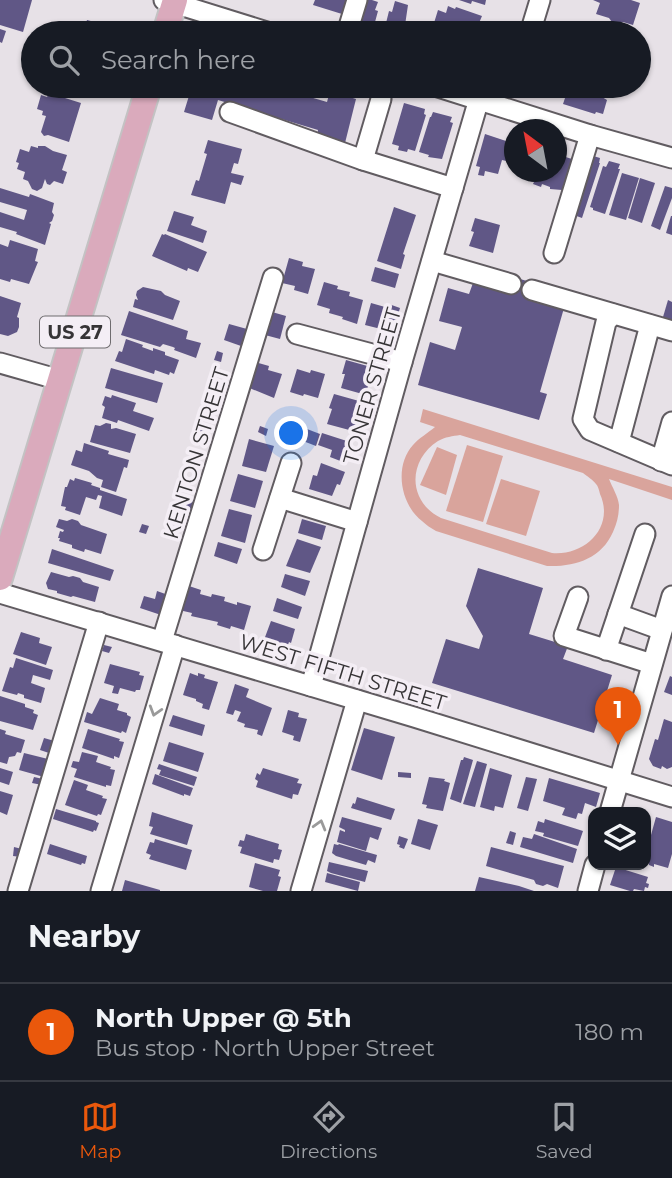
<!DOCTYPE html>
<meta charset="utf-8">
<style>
body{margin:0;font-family:Montserrat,sans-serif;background:#20242c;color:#f1f3f6}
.controls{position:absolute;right:21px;bottom:21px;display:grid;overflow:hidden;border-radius:14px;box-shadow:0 2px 5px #0004}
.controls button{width:63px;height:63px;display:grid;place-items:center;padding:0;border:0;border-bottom:2px solid #363941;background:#171b24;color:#f1f3f6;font:35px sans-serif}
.compass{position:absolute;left:504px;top:119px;width:63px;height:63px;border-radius:50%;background:#171b24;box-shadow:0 2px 5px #0004;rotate:328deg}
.you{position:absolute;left:292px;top:434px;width:24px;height:24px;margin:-18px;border:5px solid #fff;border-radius:50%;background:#1a73e8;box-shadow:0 0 0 10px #1a73e833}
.badge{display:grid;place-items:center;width:46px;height:46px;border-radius:50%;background:#ea580c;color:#fff;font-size:23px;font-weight:700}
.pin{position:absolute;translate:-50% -58px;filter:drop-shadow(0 2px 4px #0008)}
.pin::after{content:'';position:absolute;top:37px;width:24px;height:21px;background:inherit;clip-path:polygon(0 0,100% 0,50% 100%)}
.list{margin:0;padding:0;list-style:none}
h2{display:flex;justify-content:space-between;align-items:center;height:91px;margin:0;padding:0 28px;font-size:30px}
h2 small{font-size:23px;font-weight:400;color:#9ea1a6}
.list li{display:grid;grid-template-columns:46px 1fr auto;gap:21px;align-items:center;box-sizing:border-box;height:98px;padding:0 28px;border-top:2px solid #363941}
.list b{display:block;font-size:26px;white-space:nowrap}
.list p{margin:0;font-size:23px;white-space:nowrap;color:#9ea1a6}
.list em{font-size:23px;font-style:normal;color:#9ea1a6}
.icon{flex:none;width:38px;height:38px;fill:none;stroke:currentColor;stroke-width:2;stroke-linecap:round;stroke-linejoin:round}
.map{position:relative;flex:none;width:672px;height:891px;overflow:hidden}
.search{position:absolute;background:#171b24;box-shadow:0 2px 5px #0004;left:21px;right:21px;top:21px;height:77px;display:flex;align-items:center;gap:18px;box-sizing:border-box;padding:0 24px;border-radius:38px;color:#9ea1a6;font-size:26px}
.sheet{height:189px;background:#171b24}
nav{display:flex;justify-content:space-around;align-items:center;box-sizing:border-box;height:98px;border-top:2px solid #363941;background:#171b24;font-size:19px;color:#9ea1a6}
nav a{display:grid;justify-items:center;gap:4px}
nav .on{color:#ea580c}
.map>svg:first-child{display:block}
.green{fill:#d9a49c;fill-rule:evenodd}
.building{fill:#605786}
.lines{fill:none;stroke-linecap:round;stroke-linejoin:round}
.minor-casing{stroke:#615c61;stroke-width:23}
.major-casing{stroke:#c3c2c3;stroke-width:28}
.minor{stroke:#fff;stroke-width:19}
.major{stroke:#daaabc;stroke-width:24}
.oneway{stroke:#9a9a9a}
.labels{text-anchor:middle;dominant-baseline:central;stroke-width:7;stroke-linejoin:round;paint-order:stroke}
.shield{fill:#f4eef5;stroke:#6f6c6f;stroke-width:2}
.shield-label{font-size:19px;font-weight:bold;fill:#363436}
.street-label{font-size:21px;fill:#363436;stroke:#f4eef5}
</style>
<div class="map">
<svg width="672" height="891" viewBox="0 0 672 891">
<rect width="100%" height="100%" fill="#e7e1e7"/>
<g class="green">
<path d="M423,409l249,78v13l-63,-21c3,8 9,17 10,26 0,10 -2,18 -6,27 -12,27 -38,35 -66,34l-111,-35c-5,-3 -10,-6 -14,-10 -22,-17 -28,-55 -9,-76 6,-7 15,-12 22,-18l-15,-5zM460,435l123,38c4,3 10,7 13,11 2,2 3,6 4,10 15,33 -15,62 -48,59l-111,-35c-33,-16 -34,-57 -3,-77 7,-4 15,-5 22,-6z"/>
<polygon points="467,445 503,456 483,522 446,511"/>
<polygon points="437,447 457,455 446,495 420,485"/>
<polygon points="501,479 540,491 526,536 486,524"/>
</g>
<g class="building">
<polygon points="0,0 32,0 23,32 0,25"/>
<polygon points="315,0 347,0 342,14 313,5"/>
<polygon points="363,0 372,0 378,2 375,10 378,11 375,22 372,21 368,31 355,26"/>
<polygon points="459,0 486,0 485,5 472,1 471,4"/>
<polygon points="593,0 631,0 640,3 633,25 623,22 618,24 612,22 609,18 596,14 600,3"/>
<polygon points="395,1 408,5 404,32 401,31 400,33 387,33 390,24 386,23 389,11 392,12"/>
<polygon points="448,6 455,9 456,7 482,16 479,23 477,22 478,27 477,32 475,33 460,33 434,23 438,10 446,13"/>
<polygon points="87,20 102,24 100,31 107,33 78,33 81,24 85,26"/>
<polygon points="594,22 628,33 590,33"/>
<polygon points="0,29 6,31 2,43 0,42"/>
<polygon points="29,36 33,37 33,53 24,50"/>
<polygon points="192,86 272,86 327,102 330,91 356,99 344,147 317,138 318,130 218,100 212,120 184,112"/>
<polygon points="569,86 581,86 598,91 597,94 607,100 603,114 596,112 595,114 563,104"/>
<polygon points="49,93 81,103 69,142 48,135 44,136 41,132 46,116 42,115 43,111 37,109 41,95 47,97"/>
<polygon points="404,103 425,109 424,114 426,115 415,151 408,149 407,152 398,150 399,146 392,144"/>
<polygon points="433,112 452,117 450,122 453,123 442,159 428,157 429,155 419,152 430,117 431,117"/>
<polygon points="485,134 506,141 505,146 514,149 511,162 502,160 498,174 485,171 484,176 478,175 480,167 476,166"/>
<polygon points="208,140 242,149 238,164 234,163 231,173 244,176 241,185 231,182 225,204 191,195 196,180 199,181 207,154 204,153"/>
<polygon points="31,146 38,148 38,146 45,146 53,151 67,155 62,170 67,172 63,184 54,181 50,185 47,184 45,179 42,188 37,191 32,189 28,181 23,179 25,172 17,169 19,163 16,162 20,149 29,152"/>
<polygon points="556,154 572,159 562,190 550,189 550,187 542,184 541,187 533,184 534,182 530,181 533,172 556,172"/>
<polygon points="590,155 600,158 599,163 600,163 582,218 571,214"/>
<polygon points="609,161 620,164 618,169 620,169 605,214 593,210 593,208 590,207 603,166 606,167"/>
<polygon points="622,173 639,178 626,220 609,215"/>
<polygon points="640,178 655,183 642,223 628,218"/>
<polygon points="665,186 672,188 672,198 660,230 651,226"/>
<polygon points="0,188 29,197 30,194 54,203 52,212 54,215 52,221 49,223 51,224 45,245 16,234 17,232 0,227 0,212 24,220 27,210 0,202"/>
<polygon points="394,207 416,215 403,254 405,255 401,269 377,261"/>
<polygon points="174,211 194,217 191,225 207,231 203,243 167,231"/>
<polygon points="671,216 672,216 672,235 666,233"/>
<polygon points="475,218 500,225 493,253 469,246 474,232 471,231"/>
<polygon points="162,234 164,235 165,234 207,252 198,272 188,268 187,271 152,256"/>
<polygon points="10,240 38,249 35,261 38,262 29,284 11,279 10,282 0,279 0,244 8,247"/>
<polygon points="289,258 303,262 302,266 315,269 308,294 294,290 295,286 282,283"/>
<polygon points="375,267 399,274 395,288 371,281"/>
<polygon points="513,277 534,283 564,308 540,392 547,394 539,420 418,385 430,342 455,350 462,327 439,321 448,288 469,294 473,283"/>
<polygon points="324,282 338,286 337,289 350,292 349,296 363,300 357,324 342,319 343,317 329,313 330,309 317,305"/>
<polygon points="143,287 161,291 165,295 180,301 173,320 133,307 135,299 138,300 136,295 137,291"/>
<polygon points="0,296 21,303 17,317 19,318 19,327 17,332 8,336 0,334"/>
<polygon points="668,300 672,302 672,320 663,317"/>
<polygon points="371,303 385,307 386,303 400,308 393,332 365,325"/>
<polygon points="129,311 188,331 186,339 201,343 196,358 174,350 175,348 173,347 163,344 160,347 121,335"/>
<polygon points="272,312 286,316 280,339 265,335"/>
<polygon points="229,324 247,329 241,346 224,340"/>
<polygon points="126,339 143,345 142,347 153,351 153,348 165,352 165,355 179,360 174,374 170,372 169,375 155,370 154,374 115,361 119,351 122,352"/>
<polygon points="217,351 223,353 221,362 214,360"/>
<polygon points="346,360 371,367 367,381 369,381 366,395 341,388 345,374 342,374"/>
<polygon points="255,362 269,366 268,370 282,374 274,398 247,387"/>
<polygon points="111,368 163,383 157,403 105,388"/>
<polygon points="297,369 310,373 311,370 325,374 318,398 304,394 303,396 290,392"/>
<polygon points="334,394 359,401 354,415 358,417 353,431 327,424 332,409 329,408"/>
<polygon points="112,395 136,403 133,411 154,418 149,431 118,420 117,423 102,418 105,407 102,405 105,396 111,398"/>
<polygon points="106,423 111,424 111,429 116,428 136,434 130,453 90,442 95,425 100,426"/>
<polygon points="260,426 268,429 266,436 258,432"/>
<polygon points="200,429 210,433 207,441 197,438"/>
<polygon points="307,429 320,434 316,446 303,441"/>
<polygon points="322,433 353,443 348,457 345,455 343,462 330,457 332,450 318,445"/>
<polygon points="249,439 274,446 266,472 242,466"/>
<polygon points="84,443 109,451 108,454 129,460 127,468 124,467 116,492 101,487 103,480 97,478 89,471 71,465 76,450 82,452"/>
<polygon points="321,463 345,472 340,485 337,484 332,496 309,489 313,475 317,476"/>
<polygon points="238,474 263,481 255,508 230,501"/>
<polygon points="75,478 92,483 91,485 100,488 100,490 127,499 122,516 99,508 102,496 98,495 96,500 86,497 80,515 65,510 66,507 61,506 65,487 67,487 70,479 74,481"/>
<polygon points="187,499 194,500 192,510 183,508"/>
<polygon points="229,509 252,515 245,543 221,536"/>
<polygon points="59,519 67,521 72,519 78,521 81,525 107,534 101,554 85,549 84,552 72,548 72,545 59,541 60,538 58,538 60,531 63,532 64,530 56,527"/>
<polygon points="302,519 326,526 322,540 298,533"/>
<polygon points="142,524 149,526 146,534 139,532"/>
<polygon points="297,539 321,547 310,573 286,566"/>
<polygon points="218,542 242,549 237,564 214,556"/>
<polygon points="52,549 114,570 110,581 48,563"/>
<polygon points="478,568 543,588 529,634 568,646 563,659 612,675 594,733 432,683 446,639 479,649 483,636 466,606"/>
<polygon points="51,572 69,577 73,576 80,578 83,582 99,587 95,602 73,596 71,597 57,593 57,591 48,589 46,583"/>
<polygon points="285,574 310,581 305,596 281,587"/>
<polygon points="186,585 201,590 200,594 211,597 212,594 225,597 224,601 237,605 237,602 251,606 244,630 231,626 230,629 217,625 218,622 191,616 192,613 179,610"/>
<polygon points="157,591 171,596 164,616 140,608 144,596 155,599"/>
<polygon points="277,598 302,607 298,619 273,611"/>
<polygon points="271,621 295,629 291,643 289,642 284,655 261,648"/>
<polygon points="21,632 40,638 39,643 52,647 46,665 13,654"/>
<polygon points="104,645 112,647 109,653 102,651"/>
<polygon points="16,658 53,670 50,680 33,675 31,683 45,688 41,703 24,698 24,695 18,693 17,695 2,691 10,667 13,668"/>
<polygon points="110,664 140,672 139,675 144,676 140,690 136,690 135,692 120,688 118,694 112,693 114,686 104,683"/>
<polygon points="190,673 198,676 198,673 205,675 204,678 218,682 209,710 202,708 203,704 196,701 196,699 183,695"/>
<polygon points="670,676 672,677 672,695 664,692"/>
<polygon points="235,684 249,689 246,697 272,708 262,736 257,734 258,730 244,727 245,724 237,721 241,712 235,710 233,715 226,713"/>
<polygon points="0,696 25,704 25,707 34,710 33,713 38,715 33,730 0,721"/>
<polygon points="100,698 119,704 117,710 127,713 127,715 131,717 126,733 122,731 121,733 84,722 87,712 92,714"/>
<polygon points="288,710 299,713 298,717 307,719 300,742 293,740 294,736 282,732"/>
<polygon points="173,715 205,725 202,736 169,726"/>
<polygon points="664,719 672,722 672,767 667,769 662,766 661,769 653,766 649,759 655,739 658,740"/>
<polygon points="364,728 395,737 382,780 351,770"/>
<polygon points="0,729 6,731 5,734 25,740 21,753 17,752 15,756 9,757 7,764 0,762"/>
<polygon points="88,729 120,739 119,741 124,742 119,758 114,756 114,759 82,748"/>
<polygon points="44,738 58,742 55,755 40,750"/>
<polygon points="169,742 204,753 198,772 163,761"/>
<polygon points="82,752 98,756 96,762 111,767 110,769 115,770 111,786 106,785 106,787 74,777 77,769 71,767 73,761 79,762"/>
<polygon points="24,753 48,759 44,777 19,770"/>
<polygon points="464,757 473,760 461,803 450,799 461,760 463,760"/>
<polygon points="477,761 487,764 475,807 463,804"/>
<polygon points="159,764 197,777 194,786 159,775 161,770 157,769"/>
<polygon points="0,768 13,772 9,785 0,782"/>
<polygon points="263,768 299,779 297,783 302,784 298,795 293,794 292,799 256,787 258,781 255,779 257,773 260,775"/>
<polygon points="490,768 512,775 503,808 495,806 494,811 480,807"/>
<polygon points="398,772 411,773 411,778 398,777"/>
<polygon points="155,774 193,788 190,796 184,794 184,796 152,784"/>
<polygon points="34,777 43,779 42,785 32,783"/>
<polygon points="429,777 445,779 444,781 450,783 443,811 426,808 427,805 422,804"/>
<polygon points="526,777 537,779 528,811 517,808"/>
<polygon points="549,778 600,793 596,807 585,803 582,814 578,813 576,819 562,815 565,808 543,801"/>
<polygon points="74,780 88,785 86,790 103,796 102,798 107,799 101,815 98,814 97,816 65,805"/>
<polygon points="0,791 13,795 7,815 0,812"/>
<polygon points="357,797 395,809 391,820 351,808 353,803 355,804"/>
<polygon points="56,809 96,821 96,822 99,823 96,831 94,830 93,832 53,819"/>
<polygon points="152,812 193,825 187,845 150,834 153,827 149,826"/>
<polygon points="342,817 382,828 378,840 370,837 366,851 337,842 340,830 345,832 345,830 339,827"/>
<polygon points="656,817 672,822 672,854 668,868 654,864 654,867 649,865 649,862 646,861 646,853"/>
<polygon points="418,819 438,825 430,850 411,844"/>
<polygon points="545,819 583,831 578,846 543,836 544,833 535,831 538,821 544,823"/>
<polygon points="510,831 516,833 513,845 506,843"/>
<polygon points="246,834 279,844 278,849 282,850 279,860 274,859 273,863 240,853 242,847 238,846 240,840 244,841"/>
<polygon points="534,834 577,849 573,863 520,847 523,837 532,839"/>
<polygon points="399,836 408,839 404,849 399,847 400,845 397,844"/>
<polygon points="155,839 192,850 186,870 149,859 151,855 146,853 150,842 154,843"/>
<polygon points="50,844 87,856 85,864 82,863 81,865 47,854"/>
<polygon points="334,844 338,845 339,844 377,855 375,863 368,860 366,865 336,856 332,853"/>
<polygon points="14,847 22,849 21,857 13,856"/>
<polygon points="491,847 564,866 558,888 547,884 543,886 536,884 534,880 486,866"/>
<polygon points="329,862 368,871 365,882 331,873 327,871"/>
<polygon points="255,863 280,870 278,876 281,877 277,891 263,891 249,887"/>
<polygon points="616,867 648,877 646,883 649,884 648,888 645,887 644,891 634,889 633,891 630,891 610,885"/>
<polygon points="327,873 360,882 358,891 325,882"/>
<polygon points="479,877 519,886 534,891 475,891"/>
<polygon points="125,880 160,890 160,891 122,891"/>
</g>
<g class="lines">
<g class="minor-casing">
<g id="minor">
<polyline points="164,0 270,33"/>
<polyline points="347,33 357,0"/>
<polyline points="530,33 540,0"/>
<polyline points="435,86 590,135 672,158"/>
<polyline points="230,112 363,160 453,188"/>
<polyline points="363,160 381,99"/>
<polyline points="554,253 590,135"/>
<polyline points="432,261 511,284"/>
<polyline points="532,290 672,331"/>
<polyline points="613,314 606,322 583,419 590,430 672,465"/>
<polyline points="297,334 402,362"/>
<polyline points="0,363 60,380"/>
<polyline points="619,442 650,325"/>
<polyline points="661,461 672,422"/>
<polyline points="280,498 357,522"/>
<polyline points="263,550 291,463"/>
<polyline points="0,593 414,717 672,797"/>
<polyline points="578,597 564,636 652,664"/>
<polyline points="618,614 662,630"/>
<polyline points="162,641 273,278"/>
<polyline points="606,650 645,534"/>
<polyline points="311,686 402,362 479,99"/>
<polyline points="610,812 672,596"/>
<polyline points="18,891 99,622"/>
<polyline points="101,891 175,645"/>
<polyline points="301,891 357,700"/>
<polyline points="588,891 595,865"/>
</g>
</g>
<g class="major-casing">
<g id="major">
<polyline points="165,33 175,0"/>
<polyline points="0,578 149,86"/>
</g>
</g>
<use href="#minor" class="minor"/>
<use href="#major" class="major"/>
</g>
<defs><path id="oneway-chevron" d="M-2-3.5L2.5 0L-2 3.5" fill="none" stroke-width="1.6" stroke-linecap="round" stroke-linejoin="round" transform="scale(1.75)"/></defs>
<g class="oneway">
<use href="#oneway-chevron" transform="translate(155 711) rotate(107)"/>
<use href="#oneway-chevron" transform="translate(320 825) rotate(-74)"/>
</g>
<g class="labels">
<rect class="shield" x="40" y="316.5" width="70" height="31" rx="5"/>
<g class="shield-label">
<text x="75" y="332">US 27</text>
</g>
<g class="street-label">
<text transform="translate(372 386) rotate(-74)">TONER STREET</text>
<text transform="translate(196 453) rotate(-73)">KENTON STREET</text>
<text transform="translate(343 672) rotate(17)">WEST FIFTH STREET</text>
</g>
</g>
</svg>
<div class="controls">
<button><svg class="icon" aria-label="layers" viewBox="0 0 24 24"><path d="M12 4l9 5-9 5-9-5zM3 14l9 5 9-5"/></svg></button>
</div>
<svg class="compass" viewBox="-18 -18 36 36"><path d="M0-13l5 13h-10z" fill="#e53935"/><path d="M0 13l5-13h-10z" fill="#9ea1a6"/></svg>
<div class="you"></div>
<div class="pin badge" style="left:618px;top:745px">1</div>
<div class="search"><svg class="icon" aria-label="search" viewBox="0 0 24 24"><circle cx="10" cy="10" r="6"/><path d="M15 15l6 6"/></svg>Search here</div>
</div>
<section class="sheet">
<h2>Nearby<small></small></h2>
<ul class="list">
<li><span class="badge">1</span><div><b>North Upper @ 5th</b><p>Bus stop · North Upper Street</p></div><em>180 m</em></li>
</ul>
</section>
<nav>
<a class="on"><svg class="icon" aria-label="map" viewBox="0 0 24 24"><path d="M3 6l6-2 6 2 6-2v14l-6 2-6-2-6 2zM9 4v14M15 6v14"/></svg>Map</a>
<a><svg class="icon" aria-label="directions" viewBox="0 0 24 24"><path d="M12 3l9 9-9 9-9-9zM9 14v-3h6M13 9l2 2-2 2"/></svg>Directions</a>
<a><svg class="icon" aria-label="saved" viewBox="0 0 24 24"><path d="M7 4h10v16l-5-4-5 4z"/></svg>Saved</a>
</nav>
